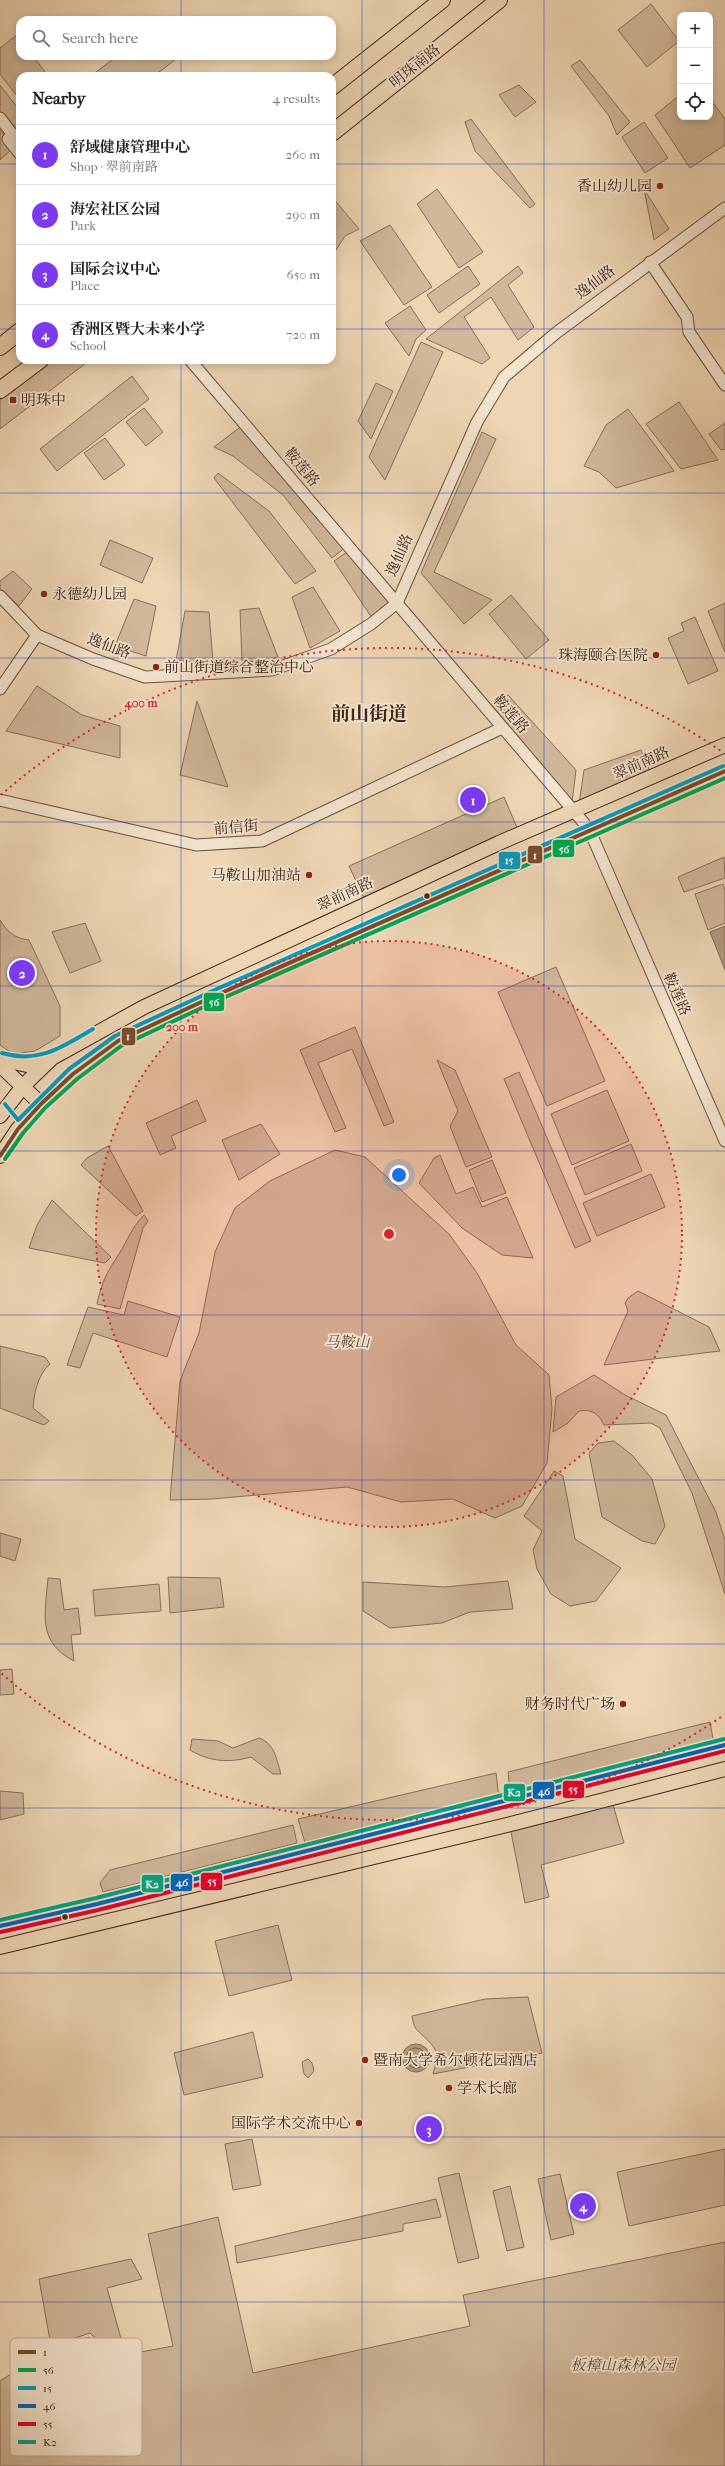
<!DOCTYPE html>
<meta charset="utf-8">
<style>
body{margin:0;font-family:"IM FELL French Canon","Noto Serif SC",serif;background:#f2f2f2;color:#222}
.controls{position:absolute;right:12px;top:12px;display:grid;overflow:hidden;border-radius:8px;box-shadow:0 2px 10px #0003}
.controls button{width:36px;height:36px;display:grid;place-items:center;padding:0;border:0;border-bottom:1px solid #e0e0e0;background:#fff;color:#222;font:20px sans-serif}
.you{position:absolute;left:399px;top:1175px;width:14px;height:14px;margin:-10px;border:3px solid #fff;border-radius:50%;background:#1a73e8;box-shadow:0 0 0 6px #1a73e833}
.badge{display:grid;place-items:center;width:26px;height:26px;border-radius:50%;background:#7c3aed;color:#fff;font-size:13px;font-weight:700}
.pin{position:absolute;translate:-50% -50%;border:2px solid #fff;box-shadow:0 1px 4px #0006}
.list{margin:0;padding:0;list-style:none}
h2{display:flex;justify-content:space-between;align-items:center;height:52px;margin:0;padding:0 16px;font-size:17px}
h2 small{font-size:13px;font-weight:400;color:#767676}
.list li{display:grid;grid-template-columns:26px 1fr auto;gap:12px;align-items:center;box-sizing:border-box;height:60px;padding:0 16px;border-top:1px solid #e0e0e0}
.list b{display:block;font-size:15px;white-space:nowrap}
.list p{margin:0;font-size:13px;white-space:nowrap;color:#767676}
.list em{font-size:13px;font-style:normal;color:#767676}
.icon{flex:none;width:22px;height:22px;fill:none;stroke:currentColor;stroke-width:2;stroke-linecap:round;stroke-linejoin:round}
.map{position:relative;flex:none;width:725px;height:2466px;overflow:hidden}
.search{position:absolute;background:#fff;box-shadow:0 2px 10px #0003;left:16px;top:16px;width:320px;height:44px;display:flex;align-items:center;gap:10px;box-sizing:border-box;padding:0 14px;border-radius:12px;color:#767676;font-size:15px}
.panel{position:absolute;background:#fff;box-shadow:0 2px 10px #0003;left:16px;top:72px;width:320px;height:292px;border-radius:12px}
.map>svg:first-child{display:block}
.green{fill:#d1b89a;stroke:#896e5a}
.water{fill:#b3997f;stroke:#856a56}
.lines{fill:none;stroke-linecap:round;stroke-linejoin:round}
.shore{stroke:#7a5e4c;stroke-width:1}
.minor-casing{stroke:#6c5040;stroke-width:13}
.major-casing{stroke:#412419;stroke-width:16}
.highway-casing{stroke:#412419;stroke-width:18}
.minor{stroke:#f4e4ce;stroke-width:11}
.major{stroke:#eed6b4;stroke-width:14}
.highway{stroke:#eed6b4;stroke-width:16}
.bus-1-casing{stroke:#f4e4ce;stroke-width:7}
.bus-2-casing{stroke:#f4e4ce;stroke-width:7}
.bus-3-casing{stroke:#f4e4ce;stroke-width:7}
.bus-4-casing{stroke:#f4e4ce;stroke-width:7}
.bus-5-casing{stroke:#f4e4ce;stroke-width:7}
.bus-6-casing{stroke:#f4e4ce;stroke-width:7}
.bus-1{stroke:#7a4b2a;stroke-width:4}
.bus-2{stroke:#00a651;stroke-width:4}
.bus-3{stroke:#069cbc;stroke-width:4}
.bus-4{stroke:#0065bd;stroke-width:4}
.bus-5{stroke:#e4002b;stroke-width:4}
.bus-6{stroke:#03a382;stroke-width:4}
.grid{fill:none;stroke:#1d4ed8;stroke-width:1;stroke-opacity:0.55}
.ring{fill:none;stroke:#d62828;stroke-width:2;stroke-dasharray:2 4}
.poi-dot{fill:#8f2418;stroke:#f4e4ce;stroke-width:1.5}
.bus-dot{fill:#412419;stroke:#f4e4ce;stroke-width:1.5}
.labels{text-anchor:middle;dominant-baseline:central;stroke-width:3.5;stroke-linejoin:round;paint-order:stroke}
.street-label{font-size:15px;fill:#412419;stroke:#f4e4ce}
.poi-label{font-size:15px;fill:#412419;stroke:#f4e4ce;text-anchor:end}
.park-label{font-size:15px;font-style:italic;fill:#654939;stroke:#f4e4ce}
.district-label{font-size:19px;font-weight:bold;fill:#412419;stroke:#f4e4ce}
.key{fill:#f4e4ce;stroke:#beaa98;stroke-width:1}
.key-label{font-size:11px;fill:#412419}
.centre{fill:#d62828;stroke:#f4e4ce;stroke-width:2}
.ring-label{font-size:12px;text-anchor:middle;font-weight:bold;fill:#d62828;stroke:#f4e4ce;stroke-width:3.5;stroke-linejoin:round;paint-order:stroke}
.line-badge{stroke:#f4e4ce;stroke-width:1.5}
.badge-label{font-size:11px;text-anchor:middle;font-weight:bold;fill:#fff}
</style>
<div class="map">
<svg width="725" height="2466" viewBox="0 0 725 2466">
<rect width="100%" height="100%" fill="#eed6b4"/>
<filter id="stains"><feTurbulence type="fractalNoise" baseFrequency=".005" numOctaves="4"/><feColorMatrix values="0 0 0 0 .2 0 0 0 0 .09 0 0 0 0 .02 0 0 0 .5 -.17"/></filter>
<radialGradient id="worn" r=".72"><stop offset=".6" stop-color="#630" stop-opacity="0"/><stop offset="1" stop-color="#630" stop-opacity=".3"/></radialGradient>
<g class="green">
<polygon points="651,4 679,41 647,67 618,30"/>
<polygon points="17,35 20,40 20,56 33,56 48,76 20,76 20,100 0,74 0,48"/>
<polygon points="117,56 180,56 154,76 91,76"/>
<polygon points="580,60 630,122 617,135 609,116 571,66"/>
<polygon points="0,85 20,111 20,139 0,113"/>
<polygon points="519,85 536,102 515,117 499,95"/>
<polygon points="680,95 680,117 710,117 710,99 725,119 725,145 690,168 655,115"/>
<polygon points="471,119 535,204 530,208 475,151 465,122"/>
<polygon points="644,122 668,158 645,173 622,137"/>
<polygon points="0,130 14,147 0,160"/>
<polygon points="437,189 483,252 459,268 417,204"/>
<polygon points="644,189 669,229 654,240"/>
<polygon points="332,197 359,229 345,236 332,256"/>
<polygon points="390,225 432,287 404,305 360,241"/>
<polygon points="468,266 480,284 439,313 427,295"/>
<polygon points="518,266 523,273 508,285 534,327 518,340 491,297 464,317 490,358 482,364 426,339"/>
<polygon points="410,306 426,330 416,339 409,356 385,323"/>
<polygon points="421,342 443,352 385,480 369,457"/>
<polygon points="52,360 90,360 0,429 0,400"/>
<polygon points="132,376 149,399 57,471 40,449"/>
<polygon points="376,383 393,391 371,439 358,421"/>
<polygon points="679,402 718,460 681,469 646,424"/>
<polygon points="144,408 163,432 146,446 126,422"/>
<polygon points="628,409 674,471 616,488 599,472 584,466 606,425"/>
<polygon points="725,423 725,449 721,450 709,434"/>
<polygon points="243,425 346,547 332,558 283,495 233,456 214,447"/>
<polygon points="482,432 496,439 434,572 492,600 464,624 421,573"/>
<polygon points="105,438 125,465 104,480 84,453"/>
<polygon points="218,473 269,511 316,571 295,584 214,478"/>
<polygon points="110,540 153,558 142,583 100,565"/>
<polygon points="350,550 395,603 374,621 334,561"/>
<polygon points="13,571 32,589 19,606 0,589 0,581"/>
<polygon points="313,587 340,631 310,648 292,597"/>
<polygon points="511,595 549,640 526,659 489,614"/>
<polygon points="134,599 156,606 146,656 115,646"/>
<polygon points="725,603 725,652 708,611"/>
<polygon points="259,608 278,657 262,662 242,661 240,610"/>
<polygon points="185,611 209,612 213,662 176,661"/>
<polygon points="695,617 718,671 688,684 668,638 684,631 681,623"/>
<polygon points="37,686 82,715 120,726 120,758 6,731"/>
<polygon points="508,695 576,770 572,803 490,709"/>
<polygon points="197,701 228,787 180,775"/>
<polygon points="641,750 651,774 579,804 584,770"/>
<polygon points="504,797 518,830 364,898 349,866"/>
<polygon points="724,857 725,878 684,892 678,877"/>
<polygon points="723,884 725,890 725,923 708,930 695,894"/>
<path d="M0,920c8,13 15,18 29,20l31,66v30l-25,15 -22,3 -13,-9z"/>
<polygon points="85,923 101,961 70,973 52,932"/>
<polygon points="556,967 605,1081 547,1106 498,992"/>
<polygon points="355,1027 394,1122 384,1126 352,1049 318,1063 346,1128 335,1132 300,1050"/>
<polygon points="437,1060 455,1070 492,1157 466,1167 450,1126 458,1111"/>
<polygon points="519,1072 591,1241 575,1248 504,1079"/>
<polygon points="607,1090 629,1141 572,1165 551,1114"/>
<polygon points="197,1100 206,1121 171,1136 176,1148 160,1155 146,1123"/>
<polygon points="261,1124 280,1154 239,1180 222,1140"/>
<polygon points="631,1144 642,1171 585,1195 574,1168"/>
<polygon points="108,1146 143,1211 136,1216 81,1165 87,1158"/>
<polygon points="335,1150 365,1157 449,1234 477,1273 516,1345 549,1375 552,1409 547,1463 522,1506 495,1518 453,1499 401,1502 347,1487 212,1499 170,1500 180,1381 199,1333 215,1252 235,1208 270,1181"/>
<polygon points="440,1155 456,1194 473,1187 482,1207 507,1197 533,1258 502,1255 462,1228 419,1183 434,1158"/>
<polygon points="492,1160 506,1193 482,1202 469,1170"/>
<polygon points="651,1174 665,1207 597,1236 583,1203"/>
<polygon points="52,1200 111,1257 105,1263 29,1248 37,1225"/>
<path d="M144,1215l4,6 -5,7 -23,81 -23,-5c5,-23 10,-32 22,-50 10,-16 11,-24 25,-39z"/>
<polygon points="638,1291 709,1327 720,1351 604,1365 628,1311 625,1303 628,1298"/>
<polygon points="128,1301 180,1317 167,1357 93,1333 80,1368 67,1365 88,1307 124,1315"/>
<path d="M0,1346l45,11 5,7c-12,10 -16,29 -17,44l16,13 -5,4 -44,-17z"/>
<path d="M594,1375l31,20 41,20 50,97 9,28v54l-33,-101 -32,-65 -9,-5 -47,2c-6,-12 -12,-16 -25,-14l-11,12 -15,9 3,-35z"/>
<polygon points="614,1441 632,1455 652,1479 665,1526 655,1544 642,1541 602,1517 589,1453 598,1443"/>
<polygon points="554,1471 563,1476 575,1539 621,1568 596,1601 570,1606 551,1594 537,1569 533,1550 542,1531 524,1516"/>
<polygon points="0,1533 21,1539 15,1561 0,1556"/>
<polygon points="168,1577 220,1578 224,1607 170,1613"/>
<path d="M48,1578l12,1 4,31 14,-2 3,26 -10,1 3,26c-37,-19 -29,-47 -26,-83z"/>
<polygon points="508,1581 513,1609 470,1612 442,1623 390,1628 363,1611 363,1582 445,1587"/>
<polygon points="159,1584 161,1611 95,1616 93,1590"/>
<polygon points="12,1669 14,1694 0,1695 0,1670"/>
<polygon points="710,1722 714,1744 510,1792 508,1772"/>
<path d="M259,1738c16,6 17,20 22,36h-8l-22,-17c-22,6 -41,5 -61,-7l2,-11 26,2 15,7z"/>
<polygon points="496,1773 499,1798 306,1846 298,1819"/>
<polygon points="0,1791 23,1793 24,1814 0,1820"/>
<polygon points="612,1801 624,1843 541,1865 549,1897 525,1903 510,1827"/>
<polygon points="293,1825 297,1843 103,1892 100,1883 110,1870"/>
<polygon points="278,1925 292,1980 229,1996 215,1941"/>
<path d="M528,1997l14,56 -109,21c7,-25 3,-26 -15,-43 -4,-3 -5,-10 -6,-15l73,-17z"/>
<polygon points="253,2032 263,2077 184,2095 174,2053"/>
<polygon points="308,2059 312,2063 314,2071 308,2078 304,2074 302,2062"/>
<polygon points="252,2139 261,2185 233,2190 225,2144"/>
<polygon points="725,2149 725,2205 629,2226 617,2172"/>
<polygon points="459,2173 479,2258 458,2263 438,2178"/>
<polygon points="560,2174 574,2234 551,2240 538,2179"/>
<polygon points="510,2186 524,2247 507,2251 493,2191"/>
<polygon points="436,2199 441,2217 403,2224 403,2231 237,2263 235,2246"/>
<polygon points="218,2217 253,2373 470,2326 463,2295 725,2242 725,2466 0,2466 0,2381 47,2351 89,2337 105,2354 123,2349 125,2355 173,2346 148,2234"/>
<polygon points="131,2259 142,2279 107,2288 123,2346 107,2350 90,2333 51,2346 39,2279"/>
</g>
<g class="water">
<polygon points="725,926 725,970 710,932"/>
<circle cx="416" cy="2058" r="14"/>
</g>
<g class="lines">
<circle class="shore" cx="416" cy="2058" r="10"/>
<g class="minor-casing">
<g id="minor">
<polyline points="0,118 20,144"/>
<polyline points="8,139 20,154"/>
<polyline points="650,262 687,317 689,332 725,385"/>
<polyline points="190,360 589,829 725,1141"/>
<polyline points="0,596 37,635 93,659 145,677 272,670 331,649 371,624 397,603 477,422 504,377 556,333 725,208"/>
<polyline points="0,689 37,635"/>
<polyline points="0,800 196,845 262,841 502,728"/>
</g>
</g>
<g class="major-casing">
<g id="major">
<polyline points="0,1059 27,1065 50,1058"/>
<polyline points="0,1065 41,1104"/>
<polyline points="0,1116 24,1085 52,1058 144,1007 499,843 725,745"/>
<polyline points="0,1156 18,1129 41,1104 73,1074 118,1041 212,997 725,771"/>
<polyline points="0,1926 97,1904 725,1745"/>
<polyline points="0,1947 507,1825 725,1769"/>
</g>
</g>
<g class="highway-casing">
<g id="highway">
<polyline points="332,87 442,0"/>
<polyline points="332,133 499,0"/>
<polyline points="0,347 20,331"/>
<polyline points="0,390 40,360"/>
</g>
</g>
<use href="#minor" class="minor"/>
<use href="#major" class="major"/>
<use href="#highway" class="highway"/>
<g class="bus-1-casing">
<polyline id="bus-1" points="0,1156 18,1129 41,1104 73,1074 118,1041 212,997 725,771"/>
</g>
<g class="bus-2-casing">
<polyline id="bus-2" points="5,1159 23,1133 45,1108 77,1079 121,1046 214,1002 725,778"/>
</g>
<g class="bus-3-casing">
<g id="bus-3">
<path d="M2,1053c37,11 60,-6 91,-24"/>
<polyline points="5,1104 18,1120 69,1069 115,1036 210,992 723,766"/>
</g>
</g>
<g class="bus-4-casing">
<polyline id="bus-4" points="0,1926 97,1904 725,1745"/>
</g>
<g class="bus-5-casing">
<polyline id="bus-5" points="1,1932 98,1910 725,1751"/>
</g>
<g class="bus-6-casing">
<polyline id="bus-6" points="0,1920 96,1898 724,1739"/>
</g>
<use href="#bus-1" class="bus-1"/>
<use href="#bus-2" class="bus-2"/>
<use href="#bus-3" class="bus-3"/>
<use href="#bus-4" class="bus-4"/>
<use href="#bus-5" class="bus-5"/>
<use href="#bus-6" class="bus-6"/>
</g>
<path class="grid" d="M181,0v20M362,0v2466M544,0v2466M181,56v20M0,164h20M332,164h393M0,329h20M332,329h393M181,360v2106M0,493h725M0,658h725M0,822h725M0,986h725M0,1151h725M0,1315h725M0,1480h725M0,1644h725M0,1808h725M0,1973h725M0,2137h725M0,2302h725"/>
<circle cx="389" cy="1234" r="293" fill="#d62828" fill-opacity=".12"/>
<g class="ring">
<circle cx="389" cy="1234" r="293"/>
<path d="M721 1717A586 586 0 0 1 1 1673M1 795A586 586 0 0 1 721 751"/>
</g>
<g class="poi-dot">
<circle cx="660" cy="186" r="4"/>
<rect x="9" y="396" width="8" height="8" rx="2"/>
<circle cx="44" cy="594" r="4"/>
<circle cx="656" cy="655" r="4"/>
<circle cx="156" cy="667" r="4"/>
<circle cx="309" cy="875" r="4"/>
<circle cx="623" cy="1704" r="4"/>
<circle cx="365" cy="2060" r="4"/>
<circle cx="449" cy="2088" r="4"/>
<circle cx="359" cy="2123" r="4"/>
</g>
<g class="bus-dot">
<circle cx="427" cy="896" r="3.5"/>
<circle cx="65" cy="1917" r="3.5"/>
</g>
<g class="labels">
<g class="street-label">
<text transform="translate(415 66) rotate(-39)">明珠南路</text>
<text transform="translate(595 282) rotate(-37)">逸仙路</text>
<text transform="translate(302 467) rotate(50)">鞍莲路</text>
<text transform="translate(399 555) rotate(-66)">逸仙路</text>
<text transform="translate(109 646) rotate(21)">逸仙路</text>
<text transform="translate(511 714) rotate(49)">鞍莲路</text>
<text transform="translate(641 763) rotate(-24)">翠前南路</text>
<text transform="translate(236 827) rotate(-5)">前信街</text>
<text transform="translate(345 894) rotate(-25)">翠前南路</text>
<text transform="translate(677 994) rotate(66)">鞍莲路</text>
</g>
<g class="poi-label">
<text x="652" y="186">香山幼儿园</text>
<text x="21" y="400" text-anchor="start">明珠中</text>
<text x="52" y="594" text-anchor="start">永德幼儿园</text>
<text x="648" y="655">珠海颐合医院</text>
<text x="164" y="667" text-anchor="start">前山街道综合整治中心</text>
<text x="301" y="875">马鞍山加油站</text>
<text x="615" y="1704">财务时代广场</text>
<text x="373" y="2060" text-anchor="start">暨南大学希尔顿花园酒店</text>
<text x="457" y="2088" text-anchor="start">学术长廊</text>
<text x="351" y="2123">国际学术交流中心</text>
</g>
<g class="park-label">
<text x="347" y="1342">马鞍山</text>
<text x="623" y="2365">板樟山森林公园</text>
</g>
<g class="district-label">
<text x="369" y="714">前山街道</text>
</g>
</g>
<rect x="10" y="2338" width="132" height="118" rx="6" class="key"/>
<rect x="18" y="2350" width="18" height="4" fill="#7a4b2a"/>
<rect x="18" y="2368" width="18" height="4" fill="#00a651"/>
<rect x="18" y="2386" width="18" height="4" fill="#069cbc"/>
<rect x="18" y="2404" width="18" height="4" fill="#0065bd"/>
<rect x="18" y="2422" width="18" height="4" fill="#e4002b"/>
<rect x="18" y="2440" width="18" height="4" fill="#03a382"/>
<g class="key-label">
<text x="43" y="2356">1</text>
<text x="43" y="2374">56</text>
<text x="43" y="2392">15</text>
<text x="43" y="2410">46</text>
<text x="43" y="2428">55</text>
<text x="43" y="2446">K2</text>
</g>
<circle cx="389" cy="1234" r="6" class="centre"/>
<g class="ring-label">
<text x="141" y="707">400 m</text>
<text x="182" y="1031">200 m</text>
</g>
<g class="line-badge">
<rect x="552" y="839" width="23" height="19" rx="4" fill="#00a651"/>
<rect x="527" y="845" width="16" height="19" rx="4" fill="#7a4b2a"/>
<rect x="498" y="851" width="23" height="19" rx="4" fill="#069cbc"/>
<rect x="203" y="992" width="22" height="20" rx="4" fill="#00a651"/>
<rect x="121" y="1027" width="15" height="19" rx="4" fill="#7a4b2a"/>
<rect x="562" y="1780" width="23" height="19" rx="4" fill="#e4002b"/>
<rect x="532" y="1781" width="23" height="19" rx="4" fill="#0065bd"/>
<rect x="503" y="1783" width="23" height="19" rx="4" fill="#03a382"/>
<rect x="200" y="1872" width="23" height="19" rx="4" fill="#e4002b"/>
<rect x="170" y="1873" width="23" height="19" rx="4" fill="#0065bd"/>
<rect x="141" y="1874" width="23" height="19" rx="4" fill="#03a382"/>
</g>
<g class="badge-label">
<text x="564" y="853">56</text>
<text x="535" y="859">1</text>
<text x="509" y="864">15</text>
<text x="214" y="1006">56</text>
<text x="128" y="1040">1</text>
<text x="573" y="1793">55</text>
<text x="544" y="1795">46</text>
<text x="514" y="1796">K2</text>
<text x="212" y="1885">55</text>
<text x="182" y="1886">46</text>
<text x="152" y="1888">K2</text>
</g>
<rect width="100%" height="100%" filter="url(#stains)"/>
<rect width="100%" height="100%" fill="url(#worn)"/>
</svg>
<div class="controls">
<button>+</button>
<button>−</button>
<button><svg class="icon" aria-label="locate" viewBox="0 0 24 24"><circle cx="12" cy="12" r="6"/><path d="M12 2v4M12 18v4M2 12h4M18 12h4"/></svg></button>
</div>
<div class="you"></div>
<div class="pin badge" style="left:473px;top:800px">1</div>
<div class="pin badge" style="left:22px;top:973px">2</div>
<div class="pin badge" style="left:429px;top:2129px">3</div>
<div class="pin badge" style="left:583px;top:2206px">4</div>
<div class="search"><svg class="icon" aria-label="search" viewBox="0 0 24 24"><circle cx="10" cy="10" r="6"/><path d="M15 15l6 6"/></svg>Search here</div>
<section class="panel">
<h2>Nearby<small>4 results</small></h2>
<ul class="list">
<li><span class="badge">1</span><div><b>舒域健康管理中心</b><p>Shop · 翠前南路</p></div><em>260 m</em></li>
<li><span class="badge">2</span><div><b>海宏社区公园</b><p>Park</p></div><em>290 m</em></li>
<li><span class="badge">3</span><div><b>国际会议中心</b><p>Place</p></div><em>650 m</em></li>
<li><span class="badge">4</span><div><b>香洲区暨大未来小学</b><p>School</p></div><em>720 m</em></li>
</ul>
</section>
</div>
